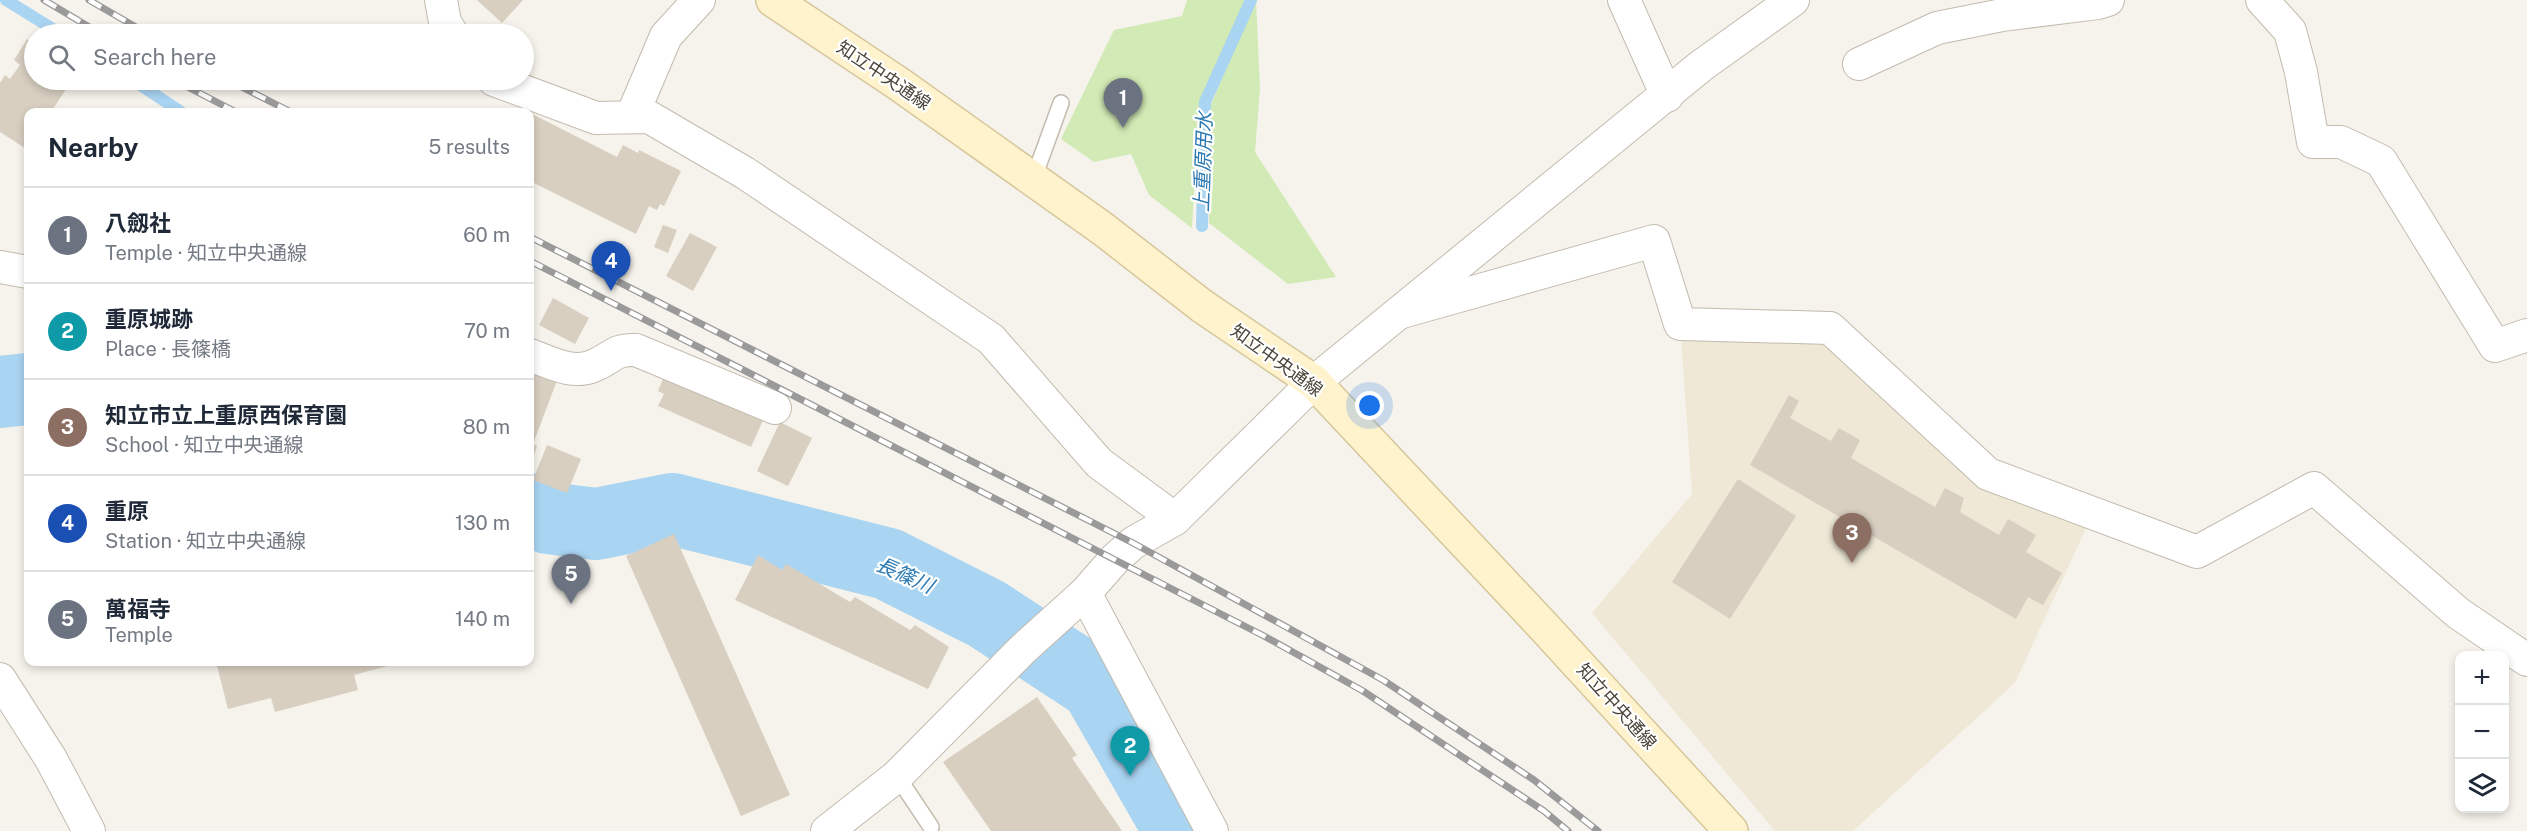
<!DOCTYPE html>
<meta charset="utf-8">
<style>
body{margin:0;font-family:"Public Sans","Noto Sans JP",sans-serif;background:#f6f6f7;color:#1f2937}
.controls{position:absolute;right:18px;bottom:18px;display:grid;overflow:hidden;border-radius:12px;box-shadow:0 3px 9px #0003}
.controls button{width:54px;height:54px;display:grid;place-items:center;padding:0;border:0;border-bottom:2px solid #e0e1e3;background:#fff;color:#1f2937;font:30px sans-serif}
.you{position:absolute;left:1370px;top:406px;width:21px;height:21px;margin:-15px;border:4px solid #fff;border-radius:50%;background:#1a73e8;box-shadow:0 0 0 9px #1a73e833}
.badge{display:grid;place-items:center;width:39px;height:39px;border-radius:50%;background:#b45309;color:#fff;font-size:20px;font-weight:700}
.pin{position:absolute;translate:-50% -50px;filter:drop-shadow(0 2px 3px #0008)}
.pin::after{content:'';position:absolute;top:32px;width:21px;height:18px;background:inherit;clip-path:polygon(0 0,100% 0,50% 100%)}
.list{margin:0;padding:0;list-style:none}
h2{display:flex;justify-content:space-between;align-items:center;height:78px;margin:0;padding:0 24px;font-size:26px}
h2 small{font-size:20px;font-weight:400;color:#747a83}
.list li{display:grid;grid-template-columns:39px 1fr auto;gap:18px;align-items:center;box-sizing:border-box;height:96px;padding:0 24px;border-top:2px solid #e0e1e3}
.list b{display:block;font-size:22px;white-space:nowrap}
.list p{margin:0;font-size:20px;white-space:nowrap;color:#747a83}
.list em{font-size:20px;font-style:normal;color:#747a83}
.icon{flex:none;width:33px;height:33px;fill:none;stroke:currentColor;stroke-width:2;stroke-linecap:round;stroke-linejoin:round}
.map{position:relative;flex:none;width:2527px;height:831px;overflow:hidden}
.search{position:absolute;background:#fff;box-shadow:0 3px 9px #0003;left:24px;top:24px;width:510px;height:66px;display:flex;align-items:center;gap:15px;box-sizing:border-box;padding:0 21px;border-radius:33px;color:#747a83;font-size:22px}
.panel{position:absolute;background:#fff;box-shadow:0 3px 9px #0003;left:24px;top:108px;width:510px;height:558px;border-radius:12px}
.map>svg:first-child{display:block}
.education{fill:#efe8d6}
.green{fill:#d2eab5}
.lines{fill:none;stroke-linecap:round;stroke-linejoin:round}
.stream{stroke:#a9d4f2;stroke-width:12}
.river{stroke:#a9d4f2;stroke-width:72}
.building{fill:#d8cfc1}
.lane-casing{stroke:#c2bbae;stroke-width:18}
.street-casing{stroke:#c2bbae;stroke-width:34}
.secondary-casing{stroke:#d6c79b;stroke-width:36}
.lane{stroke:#fff;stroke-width:15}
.street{stroke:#fff;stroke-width:32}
.secondary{stroke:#fff3cd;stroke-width:33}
.rail-casing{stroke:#9a9a9a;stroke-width:7}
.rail{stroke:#fff;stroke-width:4.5;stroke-dasharray:14;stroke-linecap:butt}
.labels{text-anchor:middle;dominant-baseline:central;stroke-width:4.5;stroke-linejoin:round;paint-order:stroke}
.street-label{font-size:18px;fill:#4b4439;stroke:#fff}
.water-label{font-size:20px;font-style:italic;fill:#2e7ab2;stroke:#fff}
</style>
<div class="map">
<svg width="2527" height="831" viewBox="0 0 2527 831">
<rect width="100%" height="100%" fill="#f6f3ec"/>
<polygon class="education" points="1680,324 1830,328 1988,474 2093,513 2015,683 1853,831 1775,831 1592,613 1692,494"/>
<g class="green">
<polygon points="1187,0 1245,0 1199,103 1192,228 1149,195 1131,154 1094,162 1061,139 1114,30 1182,16"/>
<polygon points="1256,0 1260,89 1255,152 1336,277 1288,284 1209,223 1211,104"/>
</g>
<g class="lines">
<g class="stream">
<polyline points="6,0 61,34"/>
<polyline points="133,80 181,112"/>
<polyline points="1202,226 1205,102 1251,0"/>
</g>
<g class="river">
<polyline points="0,392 28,389"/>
<polyline points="530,509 548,518 596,524 672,509 888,564 987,614 1096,685 1180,831"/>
</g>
</g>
<g class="building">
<polygon points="477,0 523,0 502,23"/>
<polygon points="27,39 34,44 34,80 72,80 51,112 28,112 28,150 0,132 0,83 5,75 10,79 20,65 14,60"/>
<polygon points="530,113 617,157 623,145 638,153 639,150 681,171 664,206 660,204 657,210 649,206 636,234 530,181"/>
<polygon points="663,225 677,230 668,253 654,247"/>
<polygon points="690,233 717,247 693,291 666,276"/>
<polygon points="553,298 589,318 575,344 539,325"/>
<polygon points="530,367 558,378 533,444 537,446 530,466"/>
<polygon points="665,374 764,418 751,447 658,406 664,394 658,391"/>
<polygon points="1789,395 1799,401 1790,418 1831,441 1839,428 1860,440 1851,458 1935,507 1945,488 1964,498 1960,512 1999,535 2008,519 2036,535 2026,552 2062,573 2043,605 2028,597 2016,619 1750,465"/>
<polygon points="780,422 812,438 788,486 757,471"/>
<polygon points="547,445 581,459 567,493 533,480"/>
<polygon points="1738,479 1796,516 1730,619 1672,582"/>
<polygon points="674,534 790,795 741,816 626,556"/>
<polygon points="758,555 782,570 786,564 850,602 855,597 910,630 915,625 949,647 928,689 735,600"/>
<polygon points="216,662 390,662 391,665 354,675 358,690 275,712 271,698 228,709"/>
<polygon points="1037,697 1077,755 1072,758 1122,831 991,831 943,762"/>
</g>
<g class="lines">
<g class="lane-casing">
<g id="lane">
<polyline points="1033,180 1061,103"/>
<polyline points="897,776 931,827"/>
</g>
</g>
<g class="street-casing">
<g id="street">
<polyline points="441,0 445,22 452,34"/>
<polyline points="1624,0 1667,96"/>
<polyline points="2262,0 2290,31 2301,72 2313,142 2341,142 2381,161 2495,346 2527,335"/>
<polyline points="1859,64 1937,28 2002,15 2098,3 2108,0"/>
<polyline points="494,80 596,118 649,117 745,173 991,339 1099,463 1175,519"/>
<polyline points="632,116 666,36 699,0"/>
<polyline points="0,267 28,272"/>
<polyline points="1402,312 1654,241 1680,324 1830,328 1988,474 2197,552 2314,488 2458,613 2527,660"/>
<path d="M530,355c20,7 42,20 63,11 20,-8 20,-17 43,-16l139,58"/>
<polyline points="1085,593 1212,831"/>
<polyline points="0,679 51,759 89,831"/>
<polyline points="827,831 897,776 1022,650 1085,593 1115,559 1133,543 1175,519 1314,382 1701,66 1793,0"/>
</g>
</g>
<g class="secondary-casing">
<polyline id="secondary" points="773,0 899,84 1103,229 1202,306 1314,382 1545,628 1731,831"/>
</g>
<use href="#lane" class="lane"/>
<use href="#street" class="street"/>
<use href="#secondary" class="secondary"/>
<g class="rail-casing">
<g id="rail">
<polyline points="44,0 101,34"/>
<polyline points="89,0 148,34"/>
<polyline points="174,80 236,112"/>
<polyline points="228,80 291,112"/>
<polyline points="530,237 1133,543 1383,680 1534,780 1598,831"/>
<polyline points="530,261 1264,636 1363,691 1544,811 1568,831"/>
</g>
</g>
<use href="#rail" class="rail"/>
</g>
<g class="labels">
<g class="street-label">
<text transform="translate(884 75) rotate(34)">知立中央通線</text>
<text transform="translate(1277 360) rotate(36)">知立中央通線</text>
<text transform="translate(1617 706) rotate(48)">知立中央通線</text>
</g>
<g class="water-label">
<text transform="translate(1203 162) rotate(-88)">上重原用水</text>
<text transform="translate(905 575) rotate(24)">長篠川</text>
</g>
</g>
</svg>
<div class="controls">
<button>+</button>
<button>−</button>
<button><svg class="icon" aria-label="layers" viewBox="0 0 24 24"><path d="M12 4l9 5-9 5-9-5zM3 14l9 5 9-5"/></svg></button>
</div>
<div class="you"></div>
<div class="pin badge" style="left:1123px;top:128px;background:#6b7280">1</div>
<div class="pin badge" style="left:1130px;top:776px;background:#0f9aa8">2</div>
<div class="pin badge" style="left:1852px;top:563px;background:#8d6e63">3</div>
<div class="pin badge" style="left:611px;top:291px;background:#1a4fb4">4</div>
<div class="pin badge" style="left:571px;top:604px;background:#6b7280">5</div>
<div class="search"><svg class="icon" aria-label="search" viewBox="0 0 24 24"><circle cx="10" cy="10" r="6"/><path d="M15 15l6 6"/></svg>Search here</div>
<section class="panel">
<h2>Nearby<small>5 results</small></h2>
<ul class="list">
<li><span class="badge" style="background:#6b7280">1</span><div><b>八劔社</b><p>Temple · 知立中央通線</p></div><em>60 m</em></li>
<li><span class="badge" style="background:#0f9aa8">2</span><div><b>重原城跡</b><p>Place · 長篠橋</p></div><em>70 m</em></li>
<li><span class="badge" style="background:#8d6e63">3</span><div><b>知立市立上重原西保育園</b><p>School · 知立中央通線</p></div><em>80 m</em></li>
<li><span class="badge" style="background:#1a4fb4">4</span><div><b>重原</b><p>Station · 知立中央通線</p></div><em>130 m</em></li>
<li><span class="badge" style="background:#6b7280">5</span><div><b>萬福寺</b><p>Temple</p></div><em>140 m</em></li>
</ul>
</section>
</div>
